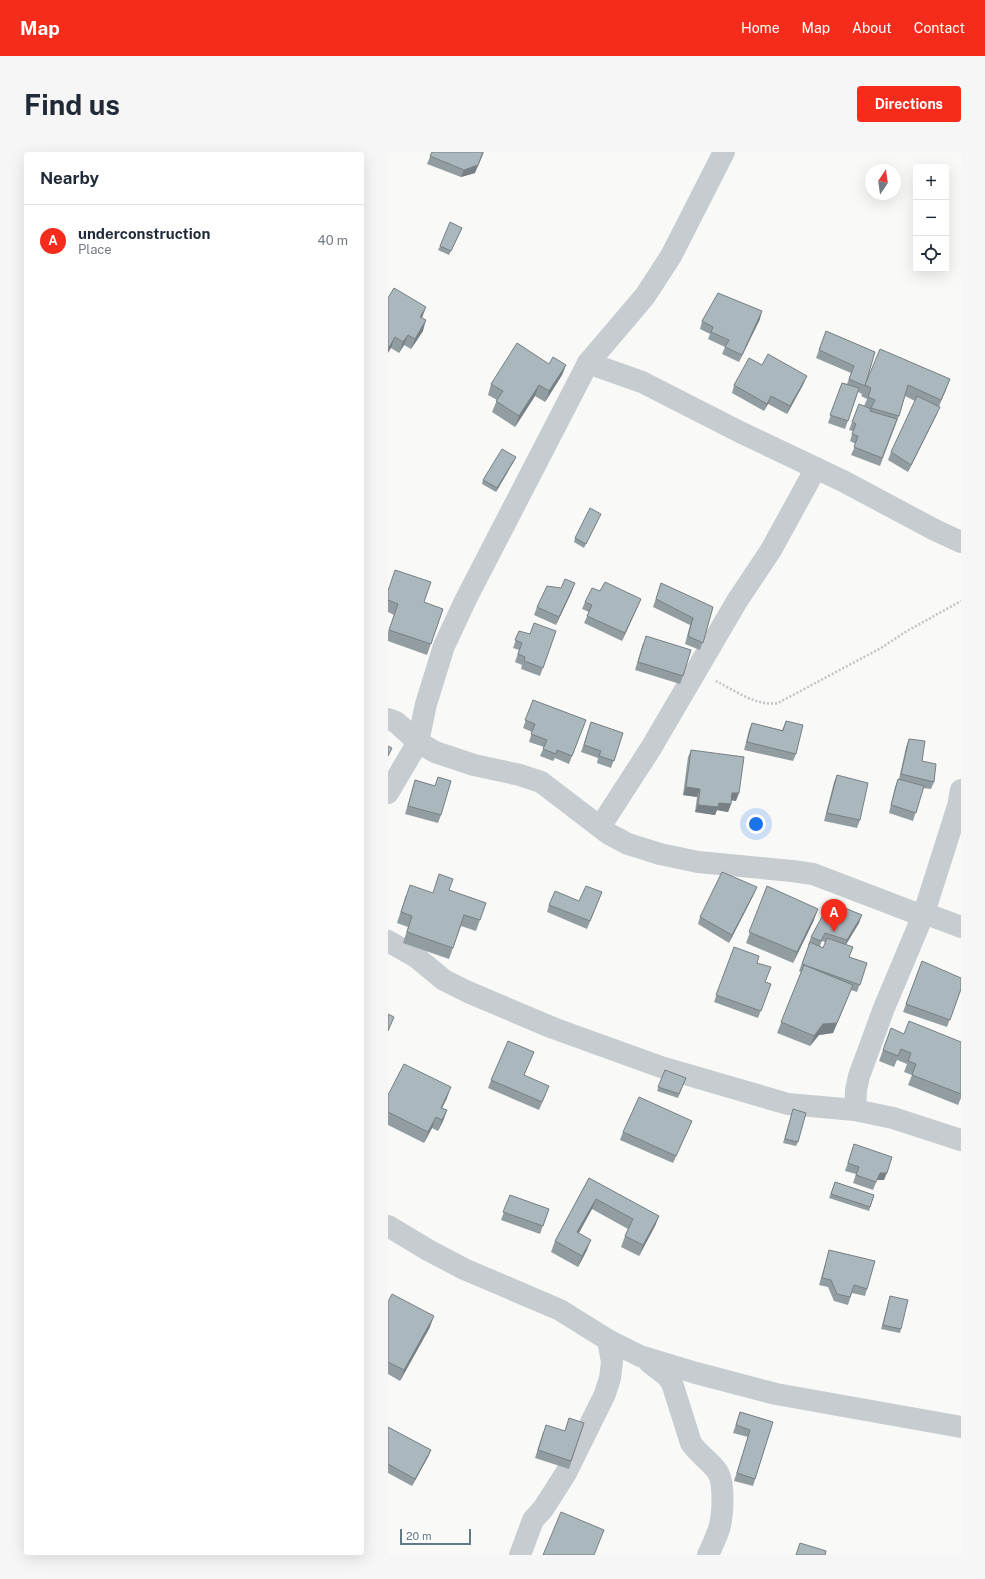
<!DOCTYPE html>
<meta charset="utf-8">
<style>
body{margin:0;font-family:"Public Sans",sans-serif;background:#f6f6f7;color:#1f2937}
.controls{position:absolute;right:12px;top:12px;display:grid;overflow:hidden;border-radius:4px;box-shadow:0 4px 16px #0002}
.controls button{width:36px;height:36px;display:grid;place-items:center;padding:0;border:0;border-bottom:1px solid #e0e1e3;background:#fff;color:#1f2937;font:20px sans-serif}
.compass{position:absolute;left:477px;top:12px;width:36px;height:36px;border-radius:50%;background:#fff;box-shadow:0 4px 16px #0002;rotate:13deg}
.scale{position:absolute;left:12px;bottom:10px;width:71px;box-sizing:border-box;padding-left:4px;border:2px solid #617a85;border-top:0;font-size:11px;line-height:14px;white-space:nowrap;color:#617a85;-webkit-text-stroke:3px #fff;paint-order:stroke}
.you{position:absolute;left:368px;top:672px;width:14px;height:14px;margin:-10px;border:3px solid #fff;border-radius:50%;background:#1a73e8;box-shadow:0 0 0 6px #1a73e833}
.badge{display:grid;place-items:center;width:26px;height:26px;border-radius:50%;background:#f52c1b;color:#fff;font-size:13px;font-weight:700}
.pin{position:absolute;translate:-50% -33px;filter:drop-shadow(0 1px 2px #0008)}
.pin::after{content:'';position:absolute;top:21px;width:14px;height:12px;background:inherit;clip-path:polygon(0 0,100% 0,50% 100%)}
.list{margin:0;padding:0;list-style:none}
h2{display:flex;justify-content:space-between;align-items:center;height:52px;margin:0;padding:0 16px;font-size:17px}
h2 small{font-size:13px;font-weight:400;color:#747a83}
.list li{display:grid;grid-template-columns:26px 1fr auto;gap:12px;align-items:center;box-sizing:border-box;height:72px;padding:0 16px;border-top:1px solid #e0e1e3}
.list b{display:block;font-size:15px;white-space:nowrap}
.list p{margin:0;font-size:13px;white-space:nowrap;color:#747a83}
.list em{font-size:13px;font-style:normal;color:#747a83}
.icon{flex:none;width:22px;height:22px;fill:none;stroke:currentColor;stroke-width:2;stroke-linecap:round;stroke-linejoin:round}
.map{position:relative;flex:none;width:573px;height:1403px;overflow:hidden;border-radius:4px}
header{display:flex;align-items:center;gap:24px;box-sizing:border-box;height:56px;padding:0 20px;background:#f52c1b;color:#fff}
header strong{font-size:19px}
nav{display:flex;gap:22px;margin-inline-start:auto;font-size:14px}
.intro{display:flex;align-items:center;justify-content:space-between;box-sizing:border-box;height:96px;padding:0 24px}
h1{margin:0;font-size:28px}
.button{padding:10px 18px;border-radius:4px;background:#f52c1b;color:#fff;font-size:14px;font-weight:700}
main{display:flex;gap:24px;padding:0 24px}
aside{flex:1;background:#fff;border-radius:4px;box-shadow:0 4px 16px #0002}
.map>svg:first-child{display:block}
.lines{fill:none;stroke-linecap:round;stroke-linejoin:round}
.path{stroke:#c0c4c5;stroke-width:2.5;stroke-dasharray:2 2;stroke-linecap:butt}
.minor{stroke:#c6cccf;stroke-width:22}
.wall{fill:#929da2;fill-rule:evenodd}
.shaded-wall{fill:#778084}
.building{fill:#aab7bc;stroke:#778084}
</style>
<header>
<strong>Map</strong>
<nav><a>Home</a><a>Map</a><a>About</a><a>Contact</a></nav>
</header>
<div class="intro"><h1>Find us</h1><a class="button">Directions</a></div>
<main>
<aside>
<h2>Nearby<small></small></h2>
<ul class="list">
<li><span class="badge">A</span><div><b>underconstruction</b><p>Place</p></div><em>40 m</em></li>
</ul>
</aside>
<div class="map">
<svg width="573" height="1403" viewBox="0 0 573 1403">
<rect width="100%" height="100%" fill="#f9f9f7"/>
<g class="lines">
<path class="path" d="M328,529c18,9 41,26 62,22l103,-55 26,-17 54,-30"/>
<g class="minor">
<polyline points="200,211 254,230 352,280 455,329 547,378 573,390"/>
<polyline points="0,567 8,570 30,590 47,600 86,613 132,623 153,630 221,682 240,692 272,702 310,710 404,719 425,722 535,764"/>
<polyline points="0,641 30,590 38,552 56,494 78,447 200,211 257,144 283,104 336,0"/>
<polyline points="212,675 263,596 349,449 383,398 428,316"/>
<polyline points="536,761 573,775"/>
<polyline points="0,789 28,805 56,828 80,840 165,876 273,915 400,952 467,958 505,966 573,988"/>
<polyline points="467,958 468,938 471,924 496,856 536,761 570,654 573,638"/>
<polyline points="0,1074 40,1098 76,1117 172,1158 220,1188 252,1204 308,1221 388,1242 573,1275"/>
<path d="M261,1210l18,14 5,7 19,60c8,12 18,17 26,28 8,11 6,45 2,58 -3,9 -7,17 -11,26"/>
<polyline points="132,1403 145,1368 155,1357 178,1321 217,1242 222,1226 224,1210 220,1188"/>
</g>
</g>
<g class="wall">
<polygon points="44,0 87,21 73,25 39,12"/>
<polygon points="74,76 61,103 50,98 52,94"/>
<polygon points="0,146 34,166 35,179 23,197 16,193 11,201 3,196"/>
<polygon points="372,167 351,210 334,202 337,195 320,187 322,182 312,177 314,169"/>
<polygon points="438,179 487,200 477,233 562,227 551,254 549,262 520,320 500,308 503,300 527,249 517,244 511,264 492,314 463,303 468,292 462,289 465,279 461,278 471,252 476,254 479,247 473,244 474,242 470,240 457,277 440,271 454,231 459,232 463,221 428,206"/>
<polygon points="178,213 174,223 157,250 147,244 127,275 104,260 109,248 100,243 103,232"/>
<polygon points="374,213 416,231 399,262 380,252 376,259 344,241 346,233"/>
<polygon points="128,305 126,309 108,340 94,332 95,328"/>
<polygon points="211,366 196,396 186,390 187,386"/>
<polygon points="273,431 325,455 312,498 297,492 302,473 265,455"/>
<polygon points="173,436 184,439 168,473 146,463 149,455"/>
<polygon points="0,439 55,457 39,503 0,489 0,480 6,463 0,460"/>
<polygon points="212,439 253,447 250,454 234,489 196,471 201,460 194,457 197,450"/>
<polygon points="131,479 141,482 168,479 152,524 133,517 134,513 127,510 131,498 125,496"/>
<polygon points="255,491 295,524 292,532 247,518"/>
<polygon points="145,548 198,568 181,612 167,606 165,609 152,604 156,595 141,590 144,580 135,576"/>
<polygon points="398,569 408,602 405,609 356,598 361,578 364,571 394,578"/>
<polygon points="203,570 235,581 223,616 209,611 210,606 193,600"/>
<polygon points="521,587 534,609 546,630 543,637 535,636 525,669 501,661 507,635 510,627 511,627 518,595"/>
<polygon points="303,598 348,649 343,648 343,652 340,660 329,658 327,663 307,660 309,645 295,643 300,605"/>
<polygon points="449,623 472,668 469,676 436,669 446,630"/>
<polygon points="50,625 53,663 50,671 17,662 27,628 47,634"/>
<polygon points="379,734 426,768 405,811 358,791"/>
<polygon points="369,735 366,742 341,791 310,772 312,765"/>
<polygon points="61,738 98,751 88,779 73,774 61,807 15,791 20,775 9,771 18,743 45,741"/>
<polygon points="214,740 199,777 159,760 161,753 191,749"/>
<path d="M471,771l-13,22 3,12 18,6 -10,29 -6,-2 -18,43 -14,2 -9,11 -33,-13 24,-61 -2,-1 10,-26h-1l3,-8zM434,789l3,1 -2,6 -3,-2z"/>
<polygon points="346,795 377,830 383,832 370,866 326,850"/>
<polygon points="534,809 573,837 559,875 515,860"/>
<polygon points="503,876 516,882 573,890 573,946 570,953 520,933 524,923 516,920 519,912 509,908 506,915 491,909"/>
<polygon points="146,900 136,923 158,942 151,958 100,936 103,928"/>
<polygon points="277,918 298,926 290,946 269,939"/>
<polygon points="0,943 59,946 54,956 59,958 55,969 50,979 44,976 36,991 0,973"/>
<polygon points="405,957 410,990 408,994 395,991"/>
<polygon points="304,969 285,1011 232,988 235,980"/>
<polygon points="466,992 496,1028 489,1028 485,1038 465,1031 468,1022 457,1019"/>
<polygon points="201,1026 271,1064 267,1074 251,1104 233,1095 237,1084 240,1077 204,1057 191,1081 199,1098 190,1115 163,1100 167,1089"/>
<polygon points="447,1030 486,1043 481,1059 441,1046"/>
<polygon points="122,1043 161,1057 152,1082 113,1068"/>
<polygon points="441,1098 479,1137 477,1144 464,1141 460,1153 446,1149 440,1135 431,1133"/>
<polygon points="502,1144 513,1177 512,1181 493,1177"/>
<polygon points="0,1150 42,1175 12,1229 0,1222"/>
<polygon points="352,1260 385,1270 365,1334 346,1329 360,1285 345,1281"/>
<polygon points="181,1266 196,1271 181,1317 147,1306 155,1280 177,1279"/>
<polygon points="0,1275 43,1298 40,1305 24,1334 0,1321"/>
</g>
<g class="shaded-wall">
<polygon points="96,0 87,21 73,25 76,18"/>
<polygon points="38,155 34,166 32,165"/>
<polygon points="374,159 372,167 351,210 354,203"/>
<polygon points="38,168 35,179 23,197 27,187"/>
<polygon points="20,183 16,193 11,201 15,190"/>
<polygon points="7,185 3,196 0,201 0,197"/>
<polygon points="178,213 174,223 157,250 161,239"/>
<polygon points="419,224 416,231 399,262 402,254"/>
<polygon points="562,227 558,238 549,258 553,248"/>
<polygon points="151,233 147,244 127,275 131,264"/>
<polygon points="383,244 380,252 376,259 379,252"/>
<polygon points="552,255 549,262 520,320 523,313"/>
<polygon points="128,305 126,309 108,340 109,336"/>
<polygon points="187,431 184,439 168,473 171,465"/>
<polygon points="253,447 250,454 234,489 237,481"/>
<polygon points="298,635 312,637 309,645 295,643"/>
<polygon points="344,641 351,641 348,649 342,648"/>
<polygon points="331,651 343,652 340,660 329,658 327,663 307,660 310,653"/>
<polygon points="369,735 366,742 341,791 344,783"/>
<polygon points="430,757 426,768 405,811 409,800"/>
<polygon points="474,763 471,771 456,795 459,788"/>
<polygon points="465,833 445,881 431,883 422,894 426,884"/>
<polygon points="63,935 59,946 49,966 53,956"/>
<polygon points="59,958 55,969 50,979 54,968"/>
<polygon points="48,965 44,976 36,991 40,980"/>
<polygon points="492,1021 499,1021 496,1028 489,1028"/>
<polygon points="208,1047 204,1057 185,1091 189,1080"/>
<polygon points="271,1064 267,1074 251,1104 255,1093"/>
<polygon points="203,1088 199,1098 190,1115 194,1104"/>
<polygon points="46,1164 42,1175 12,1229 16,1218"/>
<polygon points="43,1298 40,1305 24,1334 27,1327"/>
</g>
<g class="building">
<polygon points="44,0 95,0 90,13 76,18 42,4"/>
<polygon points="62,70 74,76 63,99 52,94"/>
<polygon points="6,136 38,155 32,165 38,168 27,187 20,183 15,190 7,185 0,197 0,146"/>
<polygon points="330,141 374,159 354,203 337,195 341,188 323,180 325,175 314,169"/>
<polygon points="438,179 487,200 477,234 461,227 466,214 431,198"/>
<polygon points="129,191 161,212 165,205 178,213 161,239 151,233 131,264 108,249 115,239 103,232"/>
<polygon points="492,197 562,227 553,248 520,233 511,264 483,256 487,248 480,245 483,236 477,233"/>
<polygon points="380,202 419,224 402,254 383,244 379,252 346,233 361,206 374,213"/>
<polygon points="454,231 471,236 460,269 442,263"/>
<polygon points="529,244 552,255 523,313 503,300"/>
<polygon points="471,252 483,257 482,259 509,267 494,306 466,295 470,284 464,282 468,272 464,270"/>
<polygon points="114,297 128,305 109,336 95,328"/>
<polygon points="202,356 213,362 198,392 187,386"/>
<polygon points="7,418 43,430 36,450 55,457 43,492 1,478 10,452 0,448 0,439"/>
<polygon points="177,427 187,431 171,465 149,455 159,434 173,436"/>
<polygon points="217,430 253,447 237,481 199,464 204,453 197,450 204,436 212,439"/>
<polygon points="273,431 325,455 315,491 300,484 305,466 268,447"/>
<polygon points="146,471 168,479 155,516 136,509 137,505 130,502 134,491 127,488 131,479 142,482"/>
<polygon points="258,484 303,498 295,524 250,510"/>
<polygon points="145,548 198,568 184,604 169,598 168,602 155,597 159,588 143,582 147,572 137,568"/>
<polygon points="398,569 415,573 408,602 359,590 364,571 395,579"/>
<polygon points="203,570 235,581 226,609 211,604 213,599 196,593"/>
<polygon points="521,587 537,589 534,609 548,612 546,630 513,622"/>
<polygon points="0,594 4,596 0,604"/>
<polygon points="303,598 356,605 351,641 344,641 343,652 331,651 330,655 310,653 312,637 298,635"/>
<polygon points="449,623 480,631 472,668 439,661"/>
<polygon points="50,625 63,629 53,663 20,654 27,628 47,634"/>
<polygon points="510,627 536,634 528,661 503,653"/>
<polygon points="334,720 369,735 344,783 312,765"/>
<polygon points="51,722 65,727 61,738 98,751 92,768 76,763 65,796 19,780 24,764 13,760 22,733 45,741"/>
<polygon points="198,734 214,740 202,769 161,753 167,739 191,749"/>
<polygon points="379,734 430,757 409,800 361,780"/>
<polygon points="442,750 474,763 459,788 437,781 433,789 423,785"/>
<polygon points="439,786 465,795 461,805 479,811 472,833 414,812 422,790 435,796"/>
<polygon points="346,795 371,804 369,811 383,815 377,830 383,832 373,859 328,843"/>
<polygon points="534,809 573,826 573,837 562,868 518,852"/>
<polygon points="416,813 465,833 449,871 435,872 426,884 393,870"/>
<polygon points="0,862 6,865 0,879"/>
<polygon points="521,869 573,890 573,942 524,923 528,912 520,909 523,901 513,897 510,904 495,898 503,876 516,882"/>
<polygon points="120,889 146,900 136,923 161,934 154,950 103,928"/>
<polygon points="16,912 63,935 53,956 59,958 54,968 48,965 40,980 0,960 0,943"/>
<polygon points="277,918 298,926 291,942 270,935"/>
<polygon points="251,945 304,969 288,1004 235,980"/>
<polygon points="405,957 418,961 410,990 397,987"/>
<polygon points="466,992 504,1005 499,1021 492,1021 488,1030 468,1023 471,1015 460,1011"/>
<polygon points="201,1026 271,1064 255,1093 237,1084 245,1067 208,1047 189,1080 203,1088 194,1104 167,1089"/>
<polygon points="447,1030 486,1043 482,1055 443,1042"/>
<polygon points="122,1043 161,1057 155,1074 115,1060"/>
<polygon points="441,1098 487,1109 479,1137 466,1133 462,1145 449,1142 443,1128 434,1126"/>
<polygon points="4,1142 46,1164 16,1218 0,1210 0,1150"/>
<polygon points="502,1144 520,1148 513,1177 495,1173"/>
<polygon points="352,1260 385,1270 367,1327 349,1321 362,1278 348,1273"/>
<polygon points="181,1266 196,1271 183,1309 150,1298 158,1273 177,1279"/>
<polygon points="0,1275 43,1298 27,1327 0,1312"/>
<polygon points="173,1360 216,1378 206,1403 155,1403"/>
<polygon points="412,1391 438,1399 437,1403 408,1403"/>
</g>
</svg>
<div class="controls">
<button>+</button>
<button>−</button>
<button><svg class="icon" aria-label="locate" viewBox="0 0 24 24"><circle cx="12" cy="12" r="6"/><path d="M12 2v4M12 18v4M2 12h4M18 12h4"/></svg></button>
</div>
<svg class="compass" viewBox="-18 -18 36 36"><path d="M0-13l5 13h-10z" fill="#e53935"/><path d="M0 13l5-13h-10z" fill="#747a83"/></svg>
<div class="scale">20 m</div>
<div class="you"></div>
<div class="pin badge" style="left:446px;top:780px">A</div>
</div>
</main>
